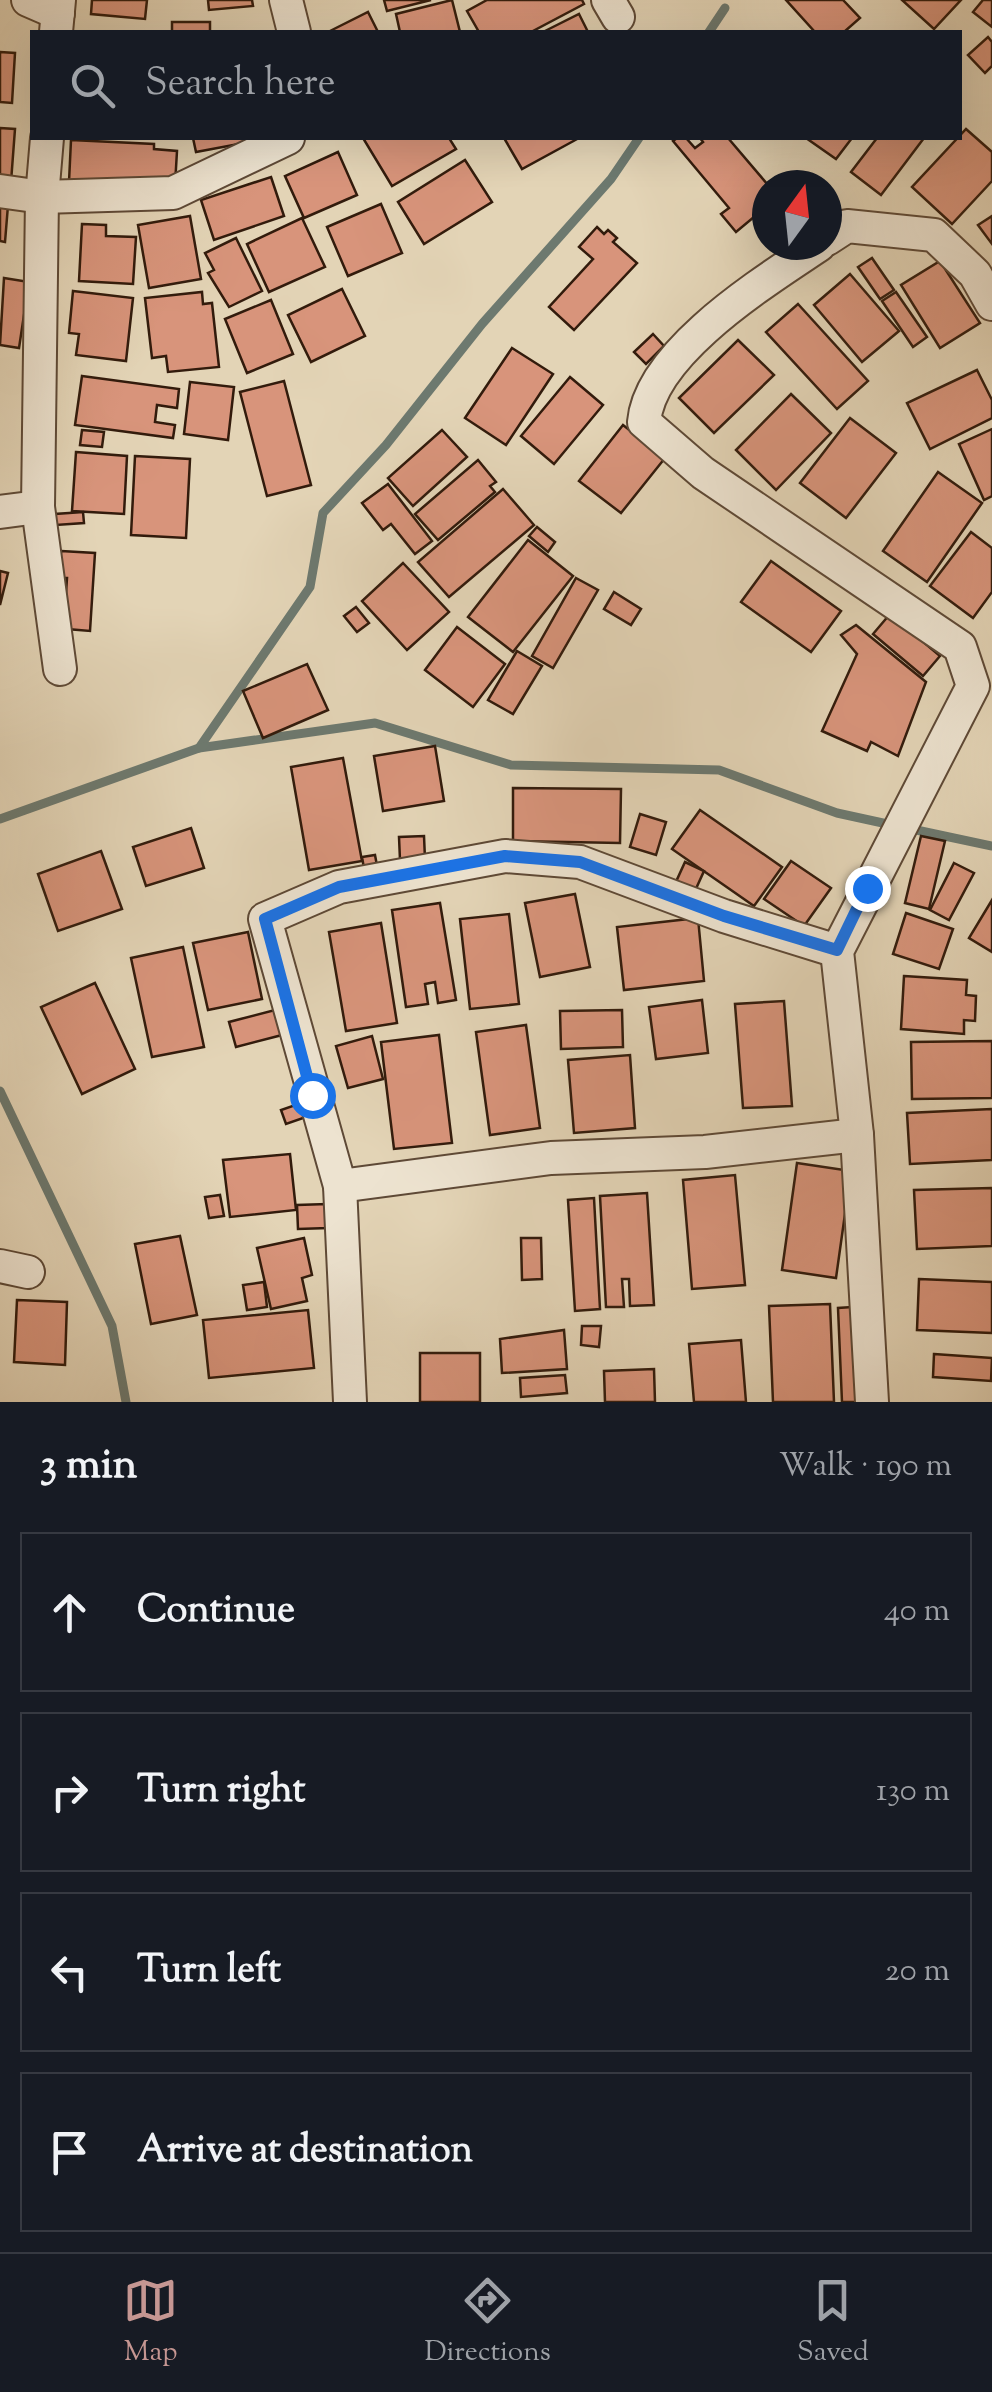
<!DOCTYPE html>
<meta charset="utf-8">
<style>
body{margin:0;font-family:"Sorts Mill Goudy",serif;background:#20242c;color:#f1f3f6}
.compass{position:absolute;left:752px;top:170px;width:90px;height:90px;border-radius:50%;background:#171b24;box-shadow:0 10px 40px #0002;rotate:15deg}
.stop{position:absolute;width:30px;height:30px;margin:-22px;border:8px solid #1a73e8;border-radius:50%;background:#fff}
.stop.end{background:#1a73e8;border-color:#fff;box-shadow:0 2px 10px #0008}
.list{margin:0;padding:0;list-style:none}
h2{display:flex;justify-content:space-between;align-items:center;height:130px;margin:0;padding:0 40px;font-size:42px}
h2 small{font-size:32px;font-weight:400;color:#9ea1a6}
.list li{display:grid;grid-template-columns:65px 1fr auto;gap:30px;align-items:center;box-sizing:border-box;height:160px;margin:0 20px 20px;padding:0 20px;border:2px solid #363941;border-radius:0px}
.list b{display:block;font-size:38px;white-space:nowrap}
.list em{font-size:32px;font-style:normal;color:#9ea1a6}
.icon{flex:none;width:55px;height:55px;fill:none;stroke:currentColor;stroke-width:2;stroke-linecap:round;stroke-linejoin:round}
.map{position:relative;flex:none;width:992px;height:1402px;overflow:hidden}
.search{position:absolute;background:#171b24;box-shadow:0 10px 40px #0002;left:30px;right:30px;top:30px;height:110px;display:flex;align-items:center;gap:25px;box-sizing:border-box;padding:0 35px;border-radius:0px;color:#9ea1a6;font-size:38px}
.sheet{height:850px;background:#171b24}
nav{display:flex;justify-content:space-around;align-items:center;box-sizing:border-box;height:140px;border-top:2px solid #363941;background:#171b24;font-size:28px;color:#9ea1a6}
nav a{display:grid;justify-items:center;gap:5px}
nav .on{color:#c59692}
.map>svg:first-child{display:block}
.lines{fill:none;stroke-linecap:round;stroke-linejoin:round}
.stream{stroke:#6d796f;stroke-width:9}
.building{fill:#d8947b;stroke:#321b0c;stroke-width:2.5}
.minor-casing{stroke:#5e4936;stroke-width:36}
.minor{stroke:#ede3d0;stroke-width:32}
.route{stroke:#1a73e8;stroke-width:12}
</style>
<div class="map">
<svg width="992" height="1402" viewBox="0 0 992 1402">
<rect width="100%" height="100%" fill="#e3d4b6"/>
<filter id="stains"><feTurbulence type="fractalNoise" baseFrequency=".002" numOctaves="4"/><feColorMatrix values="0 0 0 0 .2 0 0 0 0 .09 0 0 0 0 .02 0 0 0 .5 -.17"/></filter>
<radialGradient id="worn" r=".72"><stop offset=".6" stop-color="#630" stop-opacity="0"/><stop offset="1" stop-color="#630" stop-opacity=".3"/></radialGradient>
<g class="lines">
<g class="stream">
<polyline points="709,32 725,8"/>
<polyline points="199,748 310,587 323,513 386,445 482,324 611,179 639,138"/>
<polyline points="0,819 199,748 375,723 511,765 719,770 837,813 892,825"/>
<polyline points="907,828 992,846"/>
<polyline points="0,1091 112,1326 126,1402"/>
</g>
</g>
<g class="building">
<polygon points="92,0 147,0 145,19 91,14"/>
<polygon points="208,0 252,0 253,6 209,10"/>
<polygon points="384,0 431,0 387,11"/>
<polygon points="452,0 460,32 400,32 396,14"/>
<polygon points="487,0 582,0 584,4 531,32 479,32 467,11"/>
<polygon points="786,0 843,0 860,18 844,32 815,32"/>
<polygon points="902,0 961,0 934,29"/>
<polygon points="983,0 992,0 992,27 973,12"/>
<polygon points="368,12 378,32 328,32"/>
<polygon points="579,14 588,32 543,32"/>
<rect x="172" y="22" width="38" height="10"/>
<polygon points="988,37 992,42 992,66 985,73 968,55"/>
<polygon points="0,52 15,53 12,103 0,102"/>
<polygon points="0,128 15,129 11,182 0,182"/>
<polygon points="966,129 992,152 992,181 952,224 912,187"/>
<polygon points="193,138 270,138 196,152"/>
<polygon points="363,138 449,138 456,149 392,186"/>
<polygon points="504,138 579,138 522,169"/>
<polygon points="677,138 686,138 695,148 703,142 700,138 728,138 768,185 767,206 736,232 721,214 729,208 673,141"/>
<polygon points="806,138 852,138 836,159"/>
<polygon points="877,138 924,138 881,195 851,172"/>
<polygon points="71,140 154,144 154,149 177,151 175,185 69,182"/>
<polygon points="338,152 357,195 304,218 285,176"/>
<polygon points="465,160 492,202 424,244 398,202"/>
<polygon points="271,177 284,216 214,240 201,200"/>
<polygon points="0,192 9,193 5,242 0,241"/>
<polygon points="381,204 402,253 348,276 327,227"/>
<polygon points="190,216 201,279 149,288 138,225"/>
<polygon points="992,216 992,244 978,225"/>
<polygon points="302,218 325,267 269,292 247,244"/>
<polygon points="82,224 106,225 106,236 136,237 133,284 79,281"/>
<polygon points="597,227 604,234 608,230 617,238 613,242 637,263 574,330 549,307 593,259 579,247"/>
<polygon points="236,238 262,291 229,307 208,273 214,270 205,253"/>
<polygon points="872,258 894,290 880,299 858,267"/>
<polygon points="940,261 980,323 940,348 901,285"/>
<polygon points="850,274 899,331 862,362 814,305"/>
<polygon points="4,278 29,282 19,348 0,345"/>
<polygon points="342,289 365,336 311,362 288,315"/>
<polygon points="73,291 133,298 126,361 76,355 79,334 69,333"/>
<polygon points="202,292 203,304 212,303 219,367 168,372 166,356 152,358 145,298"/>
<polygon points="896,292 927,337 913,347 882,301"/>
<polygon points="271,300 293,354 247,373 225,319"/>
<polygon points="798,304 868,381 837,409 766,332"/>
<polygon points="653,334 664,346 646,364 634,352"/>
<polygon points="738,340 774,375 714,433 679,398"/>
<polygon points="512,348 553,374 506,445 465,418"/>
<polygon points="977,370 992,400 992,418 930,449 907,403"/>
<polygon points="82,376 179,389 177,408 157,405 155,422 175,425 173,438 75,425"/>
<polygon points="570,377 603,405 554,464 521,436"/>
<polygon points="284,381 311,485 267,496 240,392"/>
<polygon points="190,382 234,387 228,440 184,434"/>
<polygon points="791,394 831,433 776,490 736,450"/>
<polygon points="850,418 896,453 846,518 800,483"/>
<polygon points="623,425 665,458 621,513 579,481"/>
<polygon points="992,429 992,496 984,500 959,444"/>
<polygon points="82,430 104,432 102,447 80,445"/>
<polygon points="442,430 467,457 413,506 388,478"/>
<polygon points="76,452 127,456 124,514 72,511"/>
<polygon points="135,456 190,459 186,538 131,535"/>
<polygon points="478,460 496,482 490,486 495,492 438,540 415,514"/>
<polygon points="938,472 982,503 927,582 883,551"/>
<polygon points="388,484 432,541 415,554 391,524 383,530 362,503"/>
<polygon points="503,489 534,525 449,597 418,562"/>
<polygon points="83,512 84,523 56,525 55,514"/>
<polygon points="537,527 555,542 548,552 529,536"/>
<polygon points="971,532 992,548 992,592 973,618 930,586"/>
<polygon points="528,540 573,576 513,652 468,617"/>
<polygon points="61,551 95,553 90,631 67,629 60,593 66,593 67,578 59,578"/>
<polygon points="771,561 841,611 811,652 741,602"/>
<polygon points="403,563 449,612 407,650 362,601"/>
<polygon points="0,571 8,573 0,605"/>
<polygon points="576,578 598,590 553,668 532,656"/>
<polygon points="614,592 641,609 631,625 604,609"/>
<polygon points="356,607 369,623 357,632 344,616"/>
<polygon points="890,614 940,656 923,676 873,634"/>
<polygon points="856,625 926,682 898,756 871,742 867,751 822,731 857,654 841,635"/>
<polygon points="457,627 505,664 473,707 425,670"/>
<polygon points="517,651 542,666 513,714 488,700"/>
<polygon points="307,664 328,710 263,738 243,691"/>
<polygon points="435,746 444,801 383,811 374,756"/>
<polygon points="343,758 362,861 309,870 291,767"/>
<polygon points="513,788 621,789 620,843 513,841"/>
<polygon points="700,810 782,867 754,906 672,849"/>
<polygon points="640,814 666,822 656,855 630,847"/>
<polygon points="191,828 204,868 146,886 133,847"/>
<polygon points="424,836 425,859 400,860 399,837"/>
<polygon points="921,836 945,841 929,909 905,903"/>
<polygon points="101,851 122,909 58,931 38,874"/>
<polygon points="375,855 378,871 365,874 362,857"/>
<polygon points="791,861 831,888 804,926 764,899"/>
<polygon points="685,862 704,871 694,893 675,884"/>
<polygon points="954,863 974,873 949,920 930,910"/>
<polygon points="575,894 590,967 540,977 525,903"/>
<polygon points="992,900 992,952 969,938"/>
<polygon points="440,903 456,1000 438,1003 435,982 425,984 428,1004 406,1007 392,910"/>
<polygon points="906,913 953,929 939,969 893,954"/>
<polygon points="509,914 519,1004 470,1009 460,919"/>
<polygon points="698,918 704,981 624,990 617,927"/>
<polygon points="381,923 397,1023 346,1031 329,932"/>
<polygon points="248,932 262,999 208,1010 193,943"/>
<polygon points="183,947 204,1047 152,1057 131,958"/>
<polygon points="904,976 967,980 966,995 976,996 975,1021 964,1020 964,1034 901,1029"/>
<polygon points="95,983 135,1069 82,1094 41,1007"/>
<polygon points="702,1000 708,1053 656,1059 649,1007"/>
<polygon points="784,1001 792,1106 743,1108 735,1004"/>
<polygon points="275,1010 282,1035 236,1047 229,1022"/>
<polygon points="622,1010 623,1047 561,1049 560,1011"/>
<polygon points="526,1025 540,1128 490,1135 476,1032"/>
<polygon points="439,1035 452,1143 394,1149 381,1042"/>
<polygon points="372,1036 383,1079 348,1088 336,1046"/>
<polygon points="992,1041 992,1098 912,1099 911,1042"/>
<polygon points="630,1055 635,1128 574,1133 568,1060"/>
<polygon points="304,1102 309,1116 286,1124 281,1110"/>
<polygon points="992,1109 992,1160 910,1164 907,1113"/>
<polygon points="290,1154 296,1210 230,1217 223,1160"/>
<polygon points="797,1163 851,1171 836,1278 782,1270"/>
<polygon points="735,1175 745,1285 692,1289 683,1180"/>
<polygon points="992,1188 992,1246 917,1249 914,1190"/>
<polygon points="647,1193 654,1305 630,1306 629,1279 622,1279 624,1307 606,1307 600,1196"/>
<polygon points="220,1195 224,1216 209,1218 205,1197"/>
<polygon points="594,1198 600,1309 575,1311 568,1200"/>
<polygon points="327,1204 328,1228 298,1229 297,1205"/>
<polygon points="180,1236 197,1315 151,1324 135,1244"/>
<polygon points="304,1238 312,1275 302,1278 307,1301 271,1309 257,1248"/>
<polygon points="521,1238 541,1238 542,1279 522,1280"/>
<polygon points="919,1279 992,1282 992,1333 917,1330"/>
<polygon points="264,1282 267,1307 247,1310 243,1285"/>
<polygon points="17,1300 67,1302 65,1365 14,1362"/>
<polygon points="830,1304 834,1402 773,1402 769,1306"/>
<polygon points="852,1307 856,1402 842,1402 838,1308"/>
<polygon points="308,1310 314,1368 209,1378 203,1320"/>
<polygon points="582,1326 601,1326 599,1347 581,1345"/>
<polygon points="564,1330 567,1369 502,1373 500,1339"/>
<polygon points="741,1340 746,1402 694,1402 689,1344"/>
<rect x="420" y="1353" width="60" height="49"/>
<polygon points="934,1354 992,1358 991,1381 933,1377"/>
<polygon points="654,1369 655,1402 605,1402 604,1371"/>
<polygon points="565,1375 567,1393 521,1397 520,1378"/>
</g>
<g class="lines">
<g class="minor-casing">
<g id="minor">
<polyline points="28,0 58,13"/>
<polyline points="286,0 294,32"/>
<polyline points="608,0 618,17"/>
<polyline points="56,32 59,0"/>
<polyline points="47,138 42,197 38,507 60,669"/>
<polyline points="0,191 42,197 173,193 288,138"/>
<polyline points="827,239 847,226 934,235 975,274 992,304"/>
<path d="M819,245c-55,37 -169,107 -175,177l59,51 257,174 13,39 -136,265 20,184 15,267"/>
<polyline points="0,512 38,507"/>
<polyline points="340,1186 551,1158 705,1152 857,1135"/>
<polyline points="0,1266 28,1272"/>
<polyline points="350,1402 340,1186 265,919 339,887 505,856 580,862 724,916 837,951"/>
</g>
</g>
<use href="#minor" class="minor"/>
</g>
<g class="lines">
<polyline class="route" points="312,1095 265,919 339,887 505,856 580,862 724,916 837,950 867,888"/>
</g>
<rect width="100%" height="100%" filter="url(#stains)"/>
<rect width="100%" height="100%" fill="url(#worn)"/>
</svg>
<svg class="compass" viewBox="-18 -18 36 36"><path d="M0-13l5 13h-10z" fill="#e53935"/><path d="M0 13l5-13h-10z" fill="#9ea1a6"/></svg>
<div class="stop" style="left:312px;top:1095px"></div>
<div class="stop end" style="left:867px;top:888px"></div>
<div class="search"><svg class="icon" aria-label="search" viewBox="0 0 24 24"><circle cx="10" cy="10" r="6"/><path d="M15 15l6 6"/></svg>Search here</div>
</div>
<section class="sheet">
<h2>3 min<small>Walk · 190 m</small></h2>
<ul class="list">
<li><svg class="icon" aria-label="ahead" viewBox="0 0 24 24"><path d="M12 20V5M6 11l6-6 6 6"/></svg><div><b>Continue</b></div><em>40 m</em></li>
<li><svg class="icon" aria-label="right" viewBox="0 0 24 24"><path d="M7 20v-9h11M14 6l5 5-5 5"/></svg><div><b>Turn right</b></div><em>130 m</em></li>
<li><svg class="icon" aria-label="left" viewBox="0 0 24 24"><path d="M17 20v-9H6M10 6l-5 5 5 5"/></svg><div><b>Turn left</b></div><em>20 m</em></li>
<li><svg class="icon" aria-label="arrive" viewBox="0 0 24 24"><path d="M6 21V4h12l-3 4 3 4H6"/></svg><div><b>Arrive at destination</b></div></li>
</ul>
</section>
<nav>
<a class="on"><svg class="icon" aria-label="map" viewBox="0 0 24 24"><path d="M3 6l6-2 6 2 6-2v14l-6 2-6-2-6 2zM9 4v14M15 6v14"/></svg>Map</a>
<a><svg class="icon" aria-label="directions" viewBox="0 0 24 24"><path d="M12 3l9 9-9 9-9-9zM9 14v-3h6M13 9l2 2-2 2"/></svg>Directions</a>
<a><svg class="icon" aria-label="saved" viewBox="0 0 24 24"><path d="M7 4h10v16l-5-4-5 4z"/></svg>Saved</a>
</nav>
